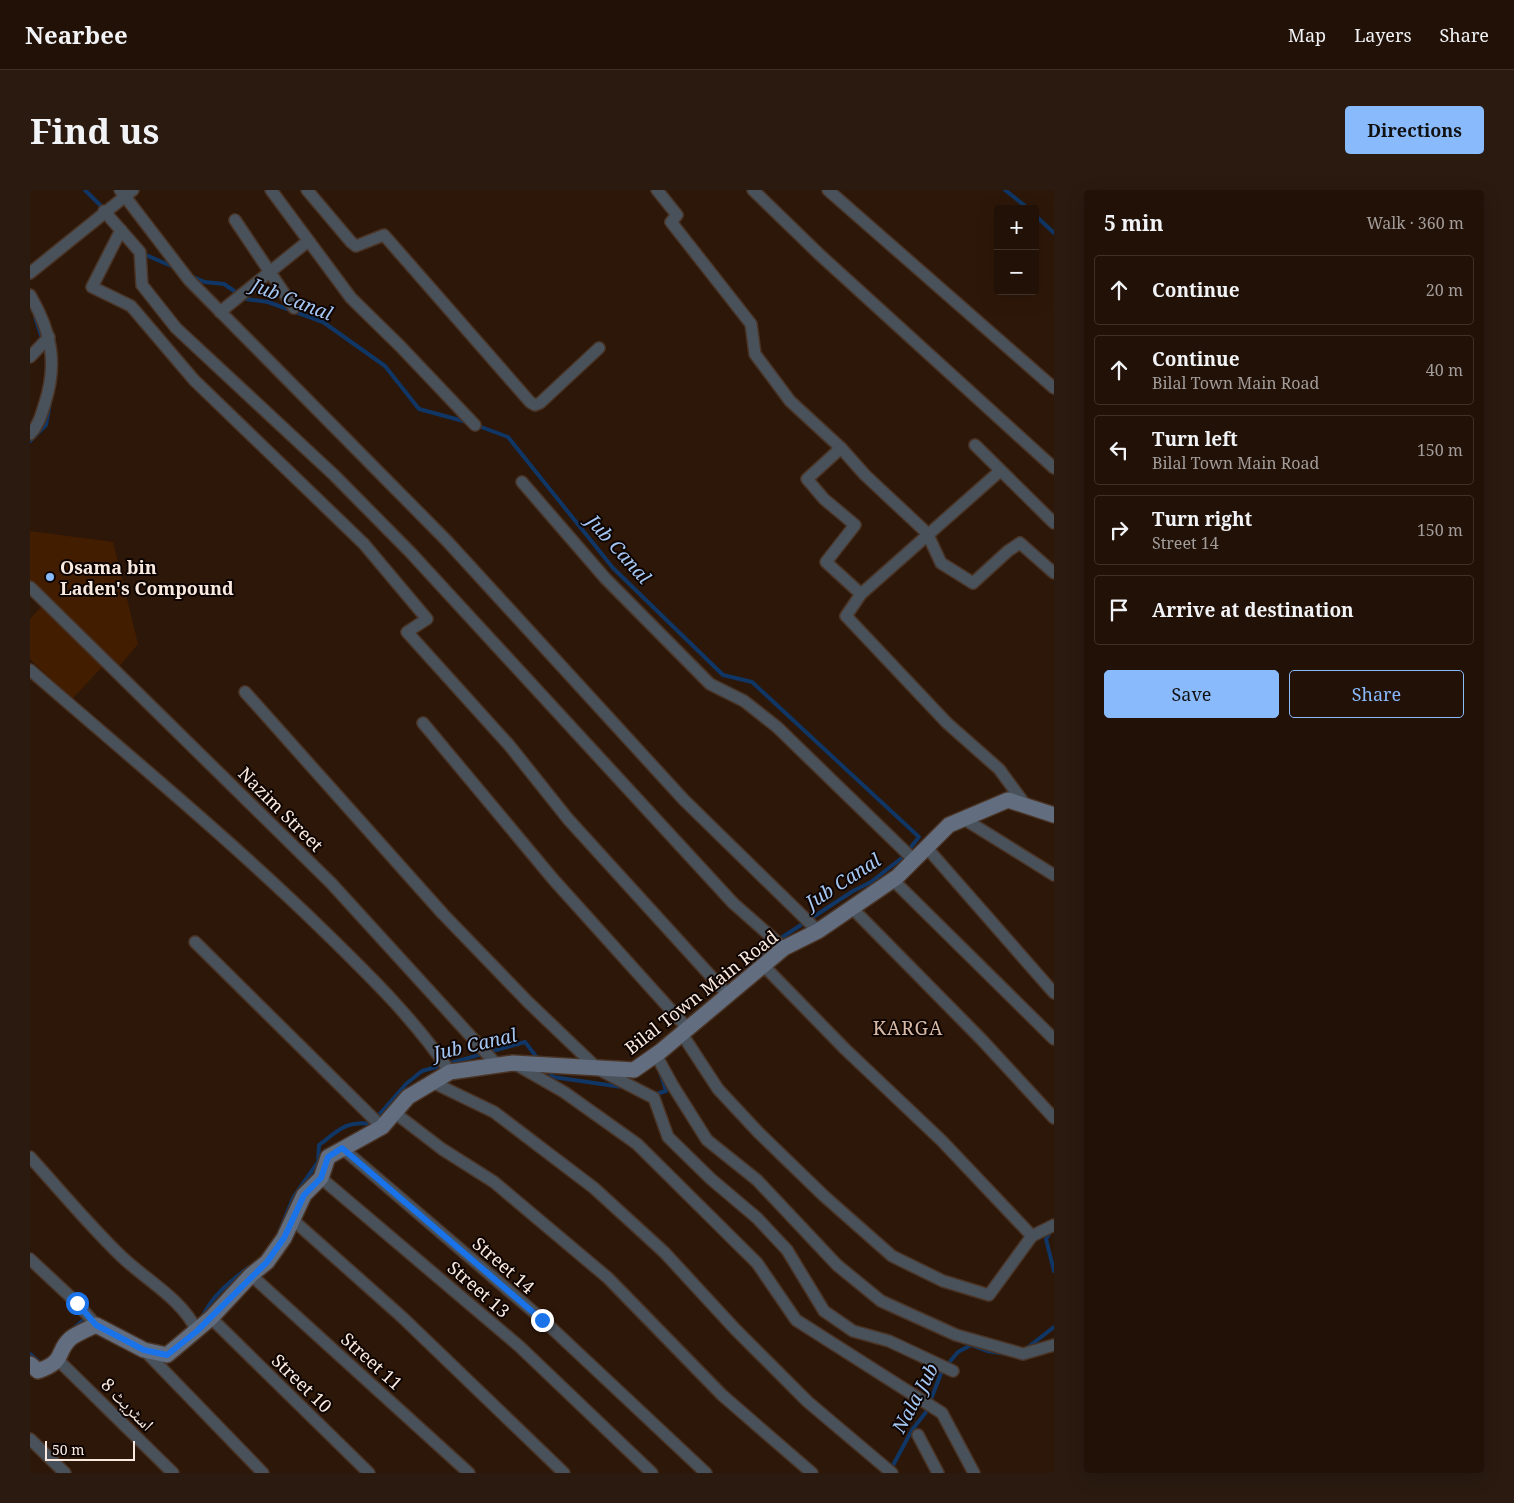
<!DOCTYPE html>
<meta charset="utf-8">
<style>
body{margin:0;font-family:"Noto Serif","Noto Naskh Arabic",serif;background:#2a1a10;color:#f1f3f6}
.controls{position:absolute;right:15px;top:15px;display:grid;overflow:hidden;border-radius:5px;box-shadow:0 5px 20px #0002}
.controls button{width:45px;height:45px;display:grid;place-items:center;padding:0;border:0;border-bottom:1px solid #3f3128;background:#221106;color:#f1f3f6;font:25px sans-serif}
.scale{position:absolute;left:15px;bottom:12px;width:90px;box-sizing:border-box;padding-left:5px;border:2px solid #f9e9df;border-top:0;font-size:14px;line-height:18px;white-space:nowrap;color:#f9e9df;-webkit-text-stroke:4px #0e0502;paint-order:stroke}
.stop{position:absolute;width:15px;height:15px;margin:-11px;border:4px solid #1a73e8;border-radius:50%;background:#fff}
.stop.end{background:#1a73e8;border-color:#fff;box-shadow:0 1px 5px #0008}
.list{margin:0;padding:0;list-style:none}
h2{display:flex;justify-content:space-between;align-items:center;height:65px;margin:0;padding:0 20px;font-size:21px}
h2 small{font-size:16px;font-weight:400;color:#a29d9b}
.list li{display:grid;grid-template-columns:32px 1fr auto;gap:15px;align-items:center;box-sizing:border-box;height:70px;margin:0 10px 10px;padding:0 10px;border:1px solid #3f3128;border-radius:5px}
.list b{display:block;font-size:19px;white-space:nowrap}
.list p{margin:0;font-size:16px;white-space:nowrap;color:#a29d9b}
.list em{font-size:16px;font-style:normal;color:#a29d9b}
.actions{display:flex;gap:10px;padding:15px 20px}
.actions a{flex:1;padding:11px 0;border:1px solid #88bafc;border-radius:5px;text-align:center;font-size:18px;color:#88bafc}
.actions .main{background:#88bafc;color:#111}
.icon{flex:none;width:28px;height:28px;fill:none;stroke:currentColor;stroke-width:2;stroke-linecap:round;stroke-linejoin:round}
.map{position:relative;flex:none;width:1024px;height:1283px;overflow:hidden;border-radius:5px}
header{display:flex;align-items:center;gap:30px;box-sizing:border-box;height:70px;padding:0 25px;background:#221106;border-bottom:1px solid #3f3128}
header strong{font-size:24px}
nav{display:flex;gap:28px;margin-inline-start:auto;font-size:18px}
.intro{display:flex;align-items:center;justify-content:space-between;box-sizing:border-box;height:120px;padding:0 30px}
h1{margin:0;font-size:35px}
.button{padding:12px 22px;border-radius:5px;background:#88bafc;color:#111;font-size:18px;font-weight:700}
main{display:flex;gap:30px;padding:0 30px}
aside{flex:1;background:#221106;border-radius:5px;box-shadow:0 5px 20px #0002}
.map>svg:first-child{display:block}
.green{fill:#421d00}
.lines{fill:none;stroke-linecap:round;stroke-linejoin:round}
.stream{stroke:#0f3665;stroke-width:4}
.street-casing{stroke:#4a3426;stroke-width:14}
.secondary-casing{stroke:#4a3426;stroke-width:18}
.street{stroke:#49515b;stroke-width:11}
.secondary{stroke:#626e7f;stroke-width:15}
.route{stroke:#1a73e8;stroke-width:6}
.poi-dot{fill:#88bafc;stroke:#0e0502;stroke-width:2}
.labels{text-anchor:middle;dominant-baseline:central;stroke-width:4;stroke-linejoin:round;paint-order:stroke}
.poi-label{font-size:18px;font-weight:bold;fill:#f9e9df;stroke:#0e0502;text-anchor:start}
.street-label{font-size:18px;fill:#f9e9df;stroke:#0e0502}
.water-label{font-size:19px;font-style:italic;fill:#a4c6f3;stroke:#0e0502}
.neighbourhood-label{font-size:19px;letter-spacing:1px;fill:#d8b9a6;stroke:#0e0502}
</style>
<header>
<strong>Nearbee</strong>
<nav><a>Map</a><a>Layers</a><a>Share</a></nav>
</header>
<div class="intro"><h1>Find us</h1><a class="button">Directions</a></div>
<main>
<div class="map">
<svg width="1024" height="1283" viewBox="0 0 1024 1283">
<rect width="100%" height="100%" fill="#2d1708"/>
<g class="green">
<polygon points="0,341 83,352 108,454 88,478 0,391"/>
<polygon points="12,416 74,475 42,509 0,469 0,429"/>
</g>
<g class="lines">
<g class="stream">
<polyline points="55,0 75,20"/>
<polyline points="975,0 999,19"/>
<polyline points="1005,25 1024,43"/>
<polyline points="111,63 146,78"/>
<polyline points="161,86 175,92 194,94 216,109 238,112 293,132 355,176 389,219 437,232"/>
<polyline points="5,127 13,151"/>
<polyline points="446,235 478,247 583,378 693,485 722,492 889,647 873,667 841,692 823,701 751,748 726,772"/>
<polyline points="0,251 16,235 20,213"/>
<polyline points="518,880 523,887 592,897"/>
<polyline points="623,905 636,901 630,882"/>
<polyline points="1021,1041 1016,1049 1024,1081"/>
<path d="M248,1045l15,-37 25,-36 1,-17c19,-14 27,-25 52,-21l35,-40 16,-13 103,-29 13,17"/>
<path d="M172,1128c10,-23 28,-36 47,-51"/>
<polyline points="43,1139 52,1131 60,1131"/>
<polyline points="997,1158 1024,1137"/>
<polyline points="0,1164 8,1171"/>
<polyline points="861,1279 882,1240 896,1222 912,1181 928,1162 941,1155 957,1161 977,1164"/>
</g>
<g class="street-casing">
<g id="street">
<polyline points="90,0 159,90 417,351 654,610 788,741"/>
<polyline points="241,0 321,108 370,156 445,235"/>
<polyline points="277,0 321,52 326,56 354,45 500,212 505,215 510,213 569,158"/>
<polyline points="627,0 647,25 641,32 721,134 725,164 760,211 811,258 777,289 794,309 825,335 796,372 831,404 816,426 917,533 969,579 997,617"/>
<polyline points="723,0 790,65 1024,278"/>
<polyline points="798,0 1024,198"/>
<polyline points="74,21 110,62 112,95 146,138 304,285 381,363 703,713 754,758"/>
<polyline points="205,30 264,118"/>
<polyline points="91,40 62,97 101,116 164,190 334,354 397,429 377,442 479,555 538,629 698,805"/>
<polyline points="0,83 103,0"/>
<path d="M0,105c21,36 28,67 15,108 -4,12 -6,22 -15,31"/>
<polyline points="190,122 277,52"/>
<polyline points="0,167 19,147"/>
<polyline points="945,255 1024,333"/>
<polyline points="811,258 835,285 897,343 911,373 943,393 978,361 990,353 1024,383"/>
<polyline points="492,292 575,388 680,494 714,511 747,537 884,670"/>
<polyline points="0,397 301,693 467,875"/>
<polyline points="831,404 970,281"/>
<path d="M0,480c100,87 202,171 297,264 44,43 88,86 123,138"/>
<polyline points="215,502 413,724 498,812 568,879 624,908 638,947 681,989 727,1028 757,1060 794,1121 823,1141 859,1151 923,1181"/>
<polyline points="393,533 523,689 658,839"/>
<polyline points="934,629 1024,685"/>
<polyline points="897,658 1024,803"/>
<polyline points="863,690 1024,849"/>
<polyline points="822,718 952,850 1024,928"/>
<polyline points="165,752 352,937"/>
<polyline points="733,775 815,859 912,951 1002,1046 1024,1035"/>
<polyline points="652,844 688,899 728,942 794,1006 862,1066 913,1091 959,1105 1002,1046"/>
<polyline points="626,865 643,896 677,950 727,990 807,1075 851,1111 926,1145 993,1164 1024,1155"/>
<polyline points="485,874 534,902 607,954 727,1073 766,1130 912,1223 944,1283"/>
<polyline points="404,893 464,922 564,998 634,1062 705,1139 778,1212 862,1283"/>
<polyline points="365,923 412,959 464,992 578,1088 692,1205 782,1283"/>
<polyline points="312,958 513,1130 676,1283"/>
<path d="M0,967c30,33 59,68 91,99 26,25 60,42 76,75"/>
<polyline points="291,988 489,1156 622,1283"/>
<polyline points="263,1030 372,1127 534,1283"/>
<polyline points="0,1069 47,1113 66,1135"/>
<polyline points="221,1085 439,1283"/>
<polyline points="181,1128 339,1283"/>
<polyline points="114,1160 233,1283"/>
<polyline points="28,1170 143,1283"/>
<polyline points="888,1245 908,1283"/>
<polyline points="0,1249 35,1283"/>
</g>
</g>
<g class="secondary-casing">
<path id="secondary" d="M0,1174l8,7c29,-10 17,-19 33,-33 7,-5 17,-9 25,-13l48,25 23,5 44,-37 40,-43 16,-13 17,-24 20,-43 17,-17 7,-21 54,-30 26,-30 42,-25 63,-9 121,7 27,-19 123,-103 34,-17 79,-54 52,-52 59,-25 46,15"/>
</g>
<use href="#street" class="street"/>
<use href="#secondary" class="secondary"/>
</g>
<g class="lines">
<polyline class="route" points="47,1113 66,1135 114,1160 137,1165 167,1141 237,1072 254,1048 274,1005 291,988 298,967 312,958 512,1130"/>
</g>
<circle class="poi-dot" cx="20" cy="387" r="5"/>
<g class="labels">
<g class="poi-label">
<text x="30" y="377">Osama bin<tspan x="30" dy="21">Laden's Compound</tspan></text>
</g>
<g class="street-label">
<text transform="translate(251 619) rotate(45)">Nazim Street</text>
<text transform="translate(671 802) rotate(-38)">Bilal Town Main Road</text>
<text transform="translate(474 1075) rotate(41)">Street 14</text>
<text transform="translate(449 1099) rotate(41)">Street 13</text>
<text transform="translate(342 1171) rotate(42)">Street 11</text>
<text transform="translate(272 1193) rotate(44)">Street 10</text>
<text transform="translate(98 1214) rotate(45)">اسٹریٹ 8</text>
</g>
<g class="water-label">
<text transform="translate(262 109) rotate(21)">Jub Canal</text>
<text transform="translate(589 359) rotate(48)">Jub Canal</text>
<text transform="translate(813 691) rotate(-33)">Jub Canal</text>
<text transform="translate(445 854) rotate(-13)">Jub Canal</text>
<text transform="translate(885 1208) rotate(-62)">Nala Jub</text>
</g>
<g class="neighbourhood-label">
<text x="878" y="838">KARGA</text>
</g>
</g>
</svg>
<div class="controls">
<button>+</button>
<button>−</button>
</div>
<div class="scale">50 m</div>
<div class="stop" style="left:47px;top:1113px"></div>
<div class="stop end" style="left:512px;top:1130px"></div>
</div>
<aside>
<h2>5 min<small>Walk · 360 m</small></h2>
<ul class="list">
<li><svg class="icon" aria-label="ahead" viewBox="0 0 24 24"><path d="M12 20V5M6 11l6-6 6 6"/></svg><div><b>Continue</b></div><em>20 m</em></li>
<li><svg class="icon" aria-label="ahead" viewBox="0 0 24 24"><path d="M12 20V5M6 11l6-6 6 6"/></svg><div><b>Continue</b><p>Bilal Town Main Road</p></div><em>40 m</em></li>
<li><svg class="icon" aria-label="left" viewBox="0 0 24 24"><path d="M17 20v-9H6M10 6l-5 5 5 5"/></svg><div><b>Turn left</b><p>Bilal Town Main Road</p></div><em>150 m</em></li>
<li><svg class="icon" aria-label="right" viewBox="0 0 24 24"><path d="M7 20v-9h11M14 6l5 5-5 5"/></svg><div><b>Turn right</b><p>Street 14</p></div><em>150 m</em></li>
<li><svg class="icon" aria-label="arrive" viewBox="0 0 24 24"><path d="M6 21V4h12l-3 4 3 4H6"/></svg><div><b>Arrive at destination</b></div></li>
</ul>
<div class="actions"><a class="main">Save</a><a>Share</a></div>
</aside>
</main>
